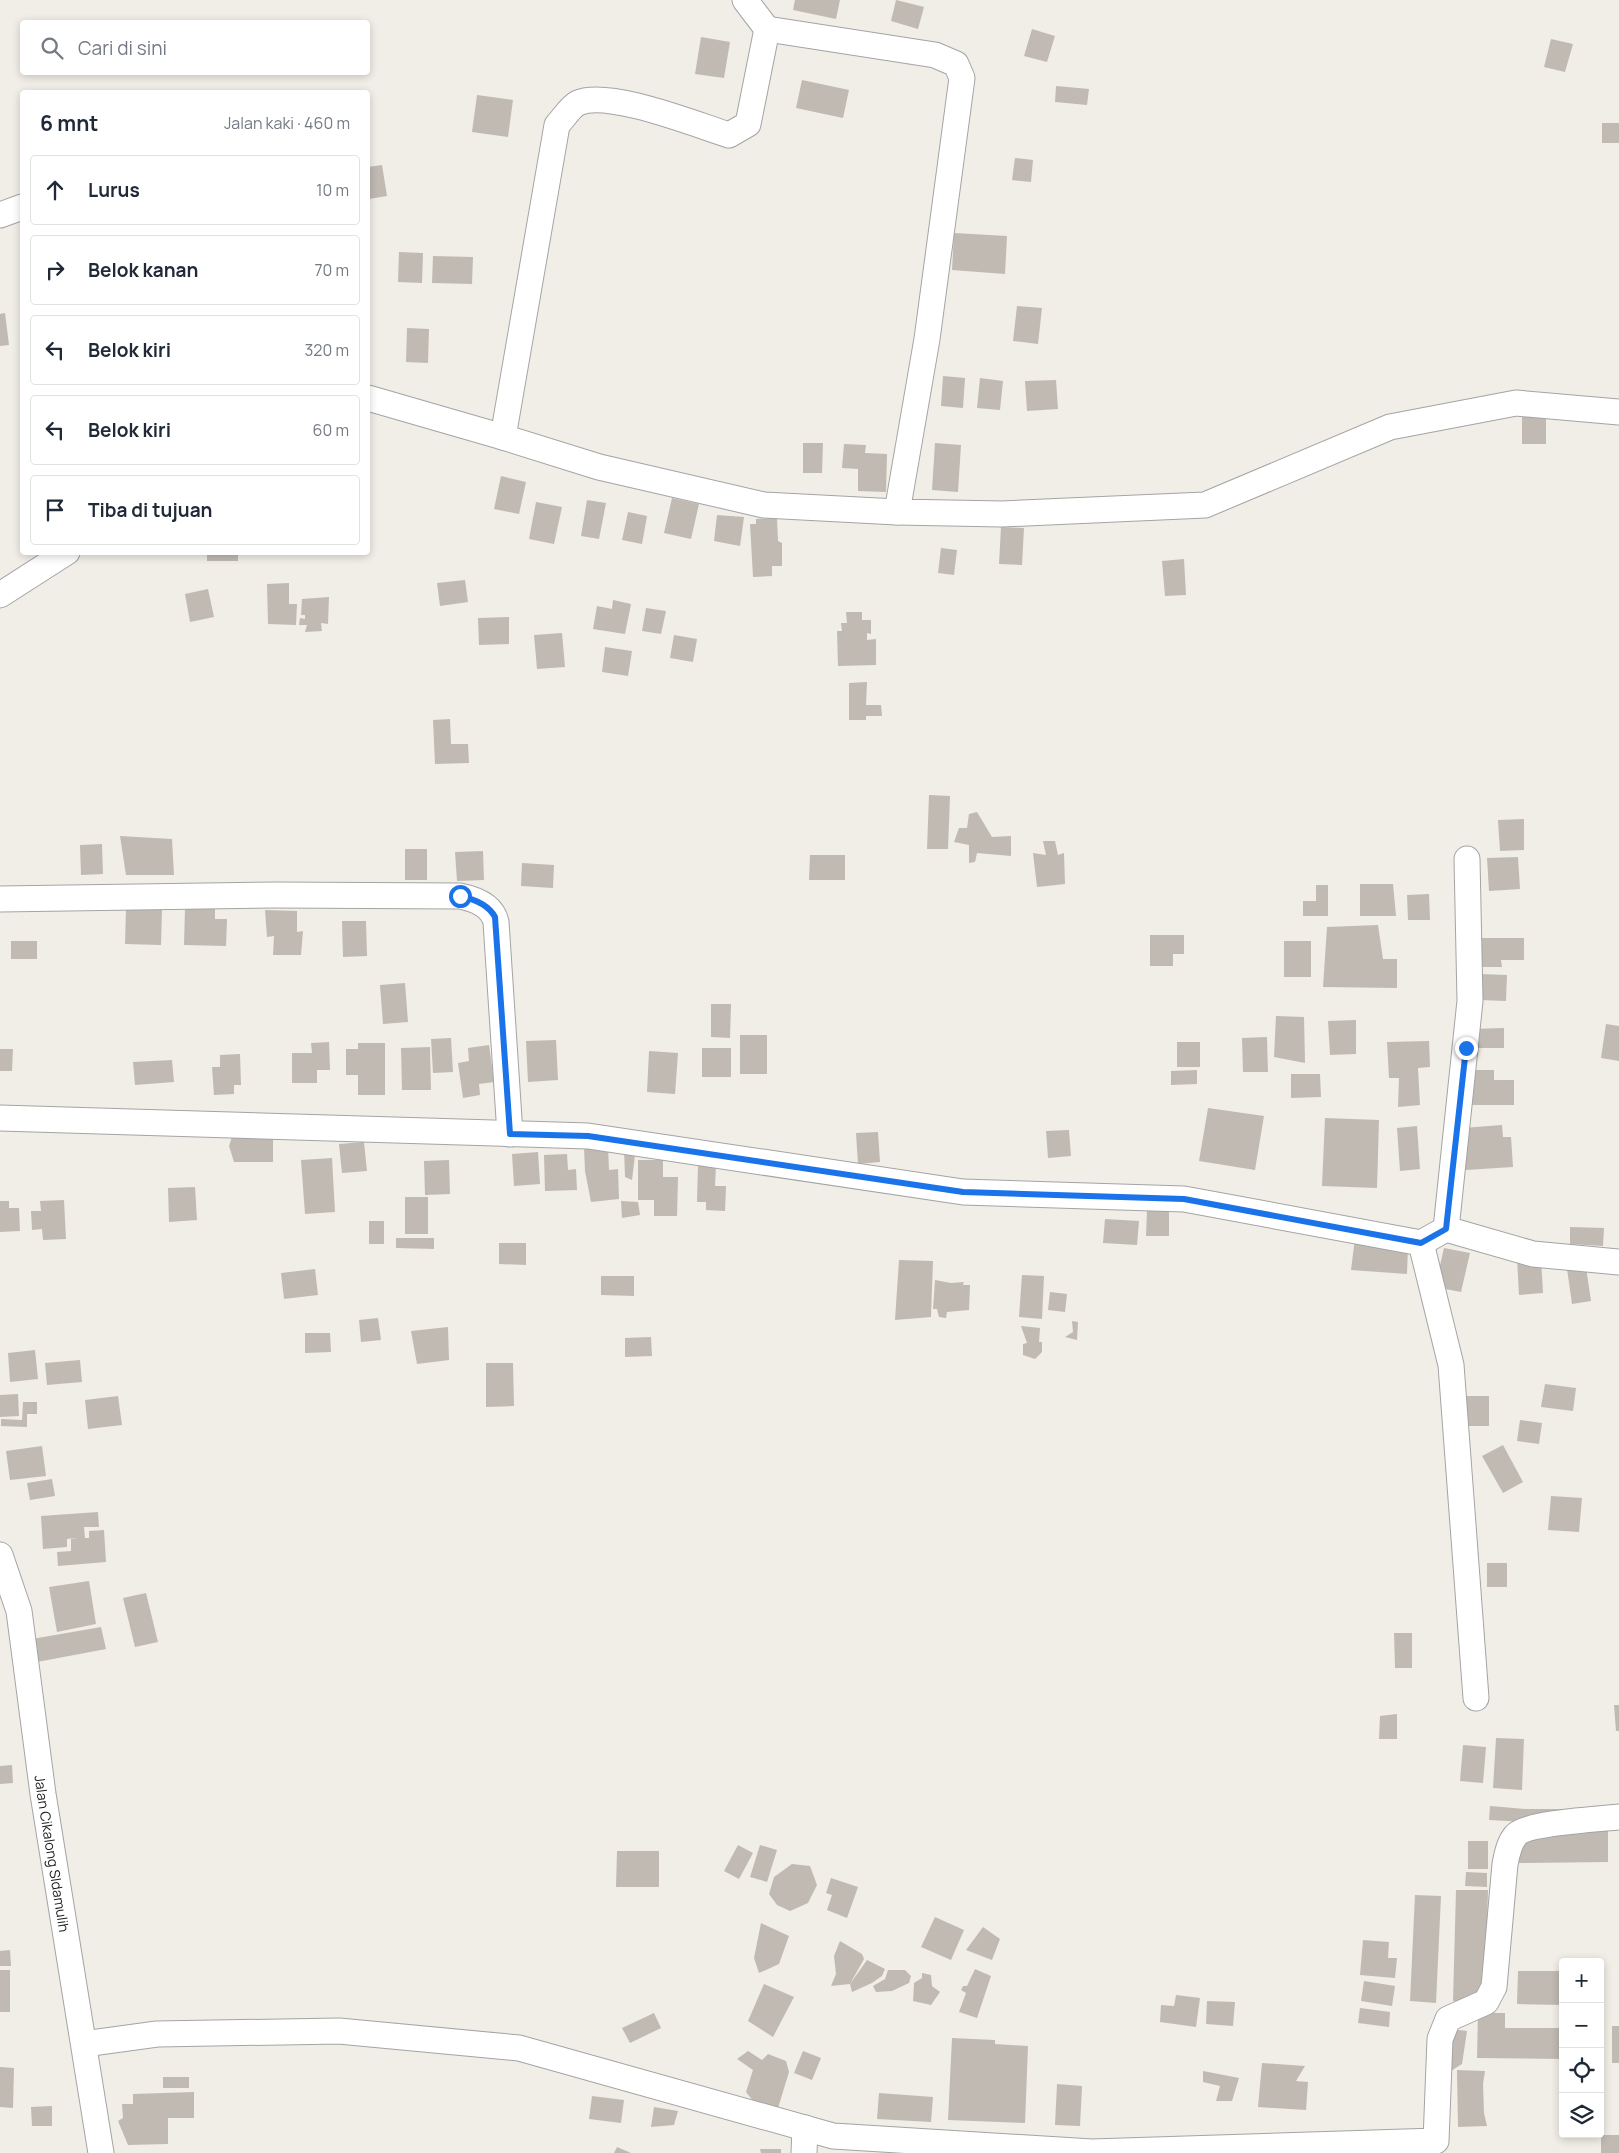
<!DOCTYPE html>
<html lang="id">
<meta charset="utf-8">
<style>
body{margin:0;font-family:Manrope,sans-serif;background:#f2f2f3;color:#1f2937}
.controls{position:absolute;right:15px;bottom:15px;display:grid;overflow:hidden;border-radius:5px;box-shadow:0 2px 8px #0003}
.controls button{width:45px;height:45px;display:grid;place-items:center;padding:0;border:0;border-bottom:1px solid #e0e1e3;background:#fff;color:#1f2937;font:25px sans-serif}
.stop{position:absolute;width:15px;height:15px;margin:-11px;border:4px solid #1a73e8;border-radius:50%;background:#fff}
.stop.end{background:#1a73e8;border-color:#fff;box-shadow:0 1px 5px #0008}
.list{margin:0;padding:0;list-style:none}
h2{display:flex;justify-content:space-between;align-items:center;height:65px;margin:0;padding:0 20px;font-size:21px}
h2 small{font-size:16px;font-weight:400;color:#747a83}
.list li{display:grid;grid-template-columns:32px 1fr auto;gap:15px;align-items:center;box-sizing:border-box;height:70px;margin:0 10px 10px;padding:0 10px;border:1px solid #e0e1e3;border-radius:5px}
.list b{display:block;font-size:19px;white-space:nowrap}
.list em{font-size:16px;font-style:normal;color:#747a83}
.icon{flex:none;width:28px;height:28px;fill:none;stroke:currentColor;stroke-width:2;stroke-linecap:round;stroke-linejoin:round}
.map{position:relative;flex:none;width:1619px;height:2153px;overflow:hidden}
.search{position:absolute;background:#fff;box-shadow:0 2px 8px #0003;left:20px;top:20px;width:350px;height:55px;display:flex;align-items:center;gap:12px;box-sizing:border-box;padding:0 18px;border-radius:5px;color:#747a83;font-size:19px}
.panel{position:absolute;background:#fff;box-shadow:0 2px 8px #0003;left:20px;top:90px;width:350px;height:465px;border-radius:5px}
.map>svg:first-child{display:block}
.building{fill:#c1bab3}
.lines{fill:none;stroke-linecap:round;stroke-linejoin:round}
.minor-casing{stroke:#a4a4a4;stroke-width:27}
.minor{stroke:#fff;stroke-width:25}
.route{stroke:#1a73e8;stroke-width:6}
.labels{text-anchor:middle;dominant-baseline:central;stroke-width:4;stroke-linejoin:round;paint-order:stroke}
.street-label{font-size:14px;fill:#202020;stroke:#fff}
</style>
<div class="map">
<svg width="1619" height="2153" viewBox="0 0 1619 2153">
<rect width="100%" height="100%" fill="#f0eee6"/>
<g class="building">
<polygon points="795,0 840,0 836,19 793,10"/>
<polygon points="896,0 924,7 918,29 891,21"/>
<polygon points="1032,29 1055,36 1047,62 1024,56"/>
<polygon points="701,37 730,42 724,78 695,74"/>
<polygon points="1551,39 1573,44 1565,72 1544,67"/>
<polygon points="802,80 849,90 843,118 796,108"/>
<polygon points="1056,86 1089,89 1087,105 1055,102"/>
<polygon points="477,95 513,100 508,137 472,132"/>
<rect x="1602" y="123" width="17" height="20"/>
<polygon points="1015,158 1033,160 1031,182 1012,180"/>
<polygon points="382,165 387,196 369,199 368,167"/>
<polygon points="954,233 1007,236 1005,274 952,270"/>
<polygon points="399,252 423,253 422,283 398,282"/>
<polygon points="433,256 473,257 472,284 432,283"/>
<polygon points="1017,306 1042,308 1038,344 1013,341"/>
<polygon points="5,313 9,345 0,346 0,314"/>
<polygon points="407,328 429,329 428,363 406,362"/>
<polygon points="943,376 965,378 963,408 941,406"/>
<polygon points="980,378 1003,381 1000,410 977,408"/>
<polygon points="1056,380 1058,409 1027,411 1025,381"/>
<rect x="1522" y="417" width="24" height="27"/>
<polygon points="803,443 823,443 822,473 803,473"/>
<polygon points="935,443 961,445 958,492 932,490"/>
<polygon points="844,444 866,445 865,453 887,454 886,492 858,491 858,469 842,468"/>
<polygon points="501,476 526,482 519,514 494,509"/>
<polygon points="672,498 699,504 691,539 664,533"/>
<polygon points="587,500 606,503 599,539 581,536"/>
<polygon points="536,502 562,507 554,544 529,539"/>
<polygon points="628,512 647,516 642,544 622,540"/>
<polygon points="717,515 744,517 740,546 714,541"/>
<polygon points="777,518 778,541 782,543 782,566 772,566 772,576 753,577 750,524 756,524 756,519"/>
<polygon points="1001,527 1024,528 1022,565 999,564"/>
<polygon points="941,548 957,550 954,575 938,573"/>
<rect x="207" y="552" width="31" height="9"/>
<polygon points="1184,559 1186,595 1165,596 1162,561"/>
<polygon points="465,580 468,602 440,606 437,583"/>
<polygon points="289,583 289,604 297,604 296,625 268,624 267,584"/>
<polygon points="208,589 214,617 190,622 185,594"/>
<polygon points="329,597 328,624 321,623 322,631 305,632 307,625 299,625 300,618 305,619 305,615 301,615 302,599"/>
<polygon points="613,600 631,604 625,634 593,629 597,606 612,609"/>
<polygon points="646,608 666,611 661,634 642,631"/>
<polygon points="846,612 862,612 862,620 871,620 871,634 867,633 867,640 876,639 876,665 838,666 837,631 842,631 841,623 847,623"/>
<polygon points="509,617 509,644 479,645 478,618"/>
<polygon points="562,633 565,667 537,669 534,635"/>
<polygon points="674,635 697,639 693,662 670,658"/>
<polygon points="605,647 632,651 628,676 602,672"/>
<polygon points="867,682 866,705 881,705 882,716 866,716 866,720 849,720 849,683"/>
<polygon points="450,719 451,744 468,744 469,763 435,764 433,720"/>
<polygon points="929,795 950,796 948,849 927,849"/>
<polygon points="977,812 992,837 1011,836 1011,856 977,853 975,862 969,863 969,845 954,842 959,828 967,828 969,814"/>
<polygon points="1524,819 1524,850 1500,851 1498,820"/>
<polygon points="120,836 172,839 174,875 126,875"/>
<polygon points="1043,841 1055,841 1058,855 1064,853 1065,884 1037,887 1033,853 1046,855"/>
<polygon points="102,844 103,874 81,875 80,845"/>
<rect x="405" y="849" width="22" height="31"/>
<polygon points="483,851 484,880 457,881 455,852"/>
<polygon points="810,855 845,855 845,880 809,880"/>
<polygon points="1518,857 1520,889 1489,891 1487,858"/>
<polygon points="522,863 554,865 553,888 521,886"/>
<polygon points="1360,884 1393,884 1396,916 1360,916"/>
<polygon points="1316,885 1328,885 1328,916 1303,916 1303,901 1316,901"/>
<polygon points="1429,894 1430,920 1408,920 1407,895"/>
<polygon points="185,908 215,909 215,919 227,919 226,946 184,945"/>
<polygon points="126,909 162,910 161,945 125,944"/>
<polygon points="265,910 297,911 297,932 303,931 301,955 273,955 274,936 267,937"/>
<polygon points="342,921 366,921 367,956 343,957"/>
<polygon points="1378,925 1383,959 1397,959 1397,988 1323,987 1327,927"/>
<polygon points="1150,935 1184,935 1184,954 1173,954 1173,966 1150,966"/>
<polygon points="1475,938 1524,938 1524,960 1501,960 1502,967 1475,967"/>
<rect x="11" y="941" width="26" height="18"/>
<rect x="1284" y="941" width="27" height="36"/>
<polygon points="1481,974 1507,975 1506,1001 1480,1000"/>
<polygon points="405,983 408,1022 383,1024 380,985"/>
<polygon points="711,1004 731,1004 730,1038 711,1037"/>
<polygon points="1276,1016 1304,1017 1305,1063 1274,1057"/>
<polygon points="1356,1020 1356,1054 1330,1055 1328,1021"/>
<polygon points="1606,1024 1619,1026 1619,1061 1601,1058"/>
<polygon points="1504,1028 1504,1048 1472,1048 1472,1029"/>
<rect x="740" y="1035" width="27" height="39"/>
<polygon points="1267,1037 1268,1072 1243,1072 1242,1038"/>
<polygon points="451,1038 453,1072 433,1073 431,1039"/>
<polygon points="556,1040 558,1080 528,1082 526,1041"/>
<polygon points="1429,1041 1430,1067 1418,1068 1420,1105 1398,1107 1399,1078 1389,1078 1387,1042"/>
<polygon points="329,1042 330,1070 317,1070 317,1083 292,1083 292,1053 312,1053 311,1043"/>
<rect x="1177" y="1042" width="23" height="25"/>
<polygon points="358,1043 385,1043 385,1095 358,1095 358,1075 346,1075 346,1049 358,1049"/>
<polygon points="489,1045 494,1082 479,1084 480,1095 463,1098 458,1063 469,1061 468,1048"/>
<polygon points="430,1047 431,1090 402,1090 401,1048"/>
<rect x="702" y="1048" width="29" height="29"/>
<polygon points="0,1049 13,1049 12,1071 0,1071"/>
<polygon points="649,1051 678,1053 675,1094 647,1092"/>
<polygon points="240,1054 241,1085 234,1085 234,1094 214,1095 212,1067 220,1067 220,1055"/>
<polygon points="172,1060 174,1082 135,1085 133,1062"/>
<polygon points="1197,1070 1197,1084 1171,1085 1171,1071"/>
<polygon points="1468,1070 1494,1070 1494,1080 1514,1080 1514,1105 1464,1105"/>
<polygon points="1291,1074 1320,1074 1321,1097 1291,1098"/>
<polygon points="1208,1108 1264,1116 1255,1170 1199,1161"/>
<polygon points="1325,1118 1379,1120 1377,1188 1322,1186"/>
<polygon points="1502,1125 1503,1137 1511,1137 1513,1167 1466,1170 1463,1128"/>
<polygon points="1417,1126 1420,1169 1400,1171 1397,1128"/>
<polygon points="1069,1130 1071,1156 1048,1158 1046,1131"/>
<polygon points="234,1131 273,1131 273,1162 234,1162 229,1146"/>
<polygon points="878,1132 880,1162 858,1164 856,1133"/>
<polygon points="364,1142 367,1171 342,1173 339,1144"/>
<polygon points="608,1146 609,1170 618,1169 619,1199 591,1202 585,1171 584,1147"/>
<polygon points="624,1149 635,1155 632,1180 625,1177"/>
<polygon points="538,1152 540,1184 514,1186 512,1154"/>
<polygon points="567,1154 568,1170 576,1169 577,1190 545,1191 544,1155"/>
<polygon points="332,1158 335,1212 305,1214 301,1160"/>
<polygon points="449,1160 450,1194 425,1195 424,1161"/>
<polygon points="638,1160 663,1160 663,1177 678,1177 677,1216 654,1216 654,1200 638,1200"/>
<polygon points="698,1165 716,1166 715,1186 726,1186 725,1211 706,1210 706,1202 697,1202"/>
<polygon points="195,1187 197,1220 169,1222 168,1188"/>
<rect x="405" y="1197" width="23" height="37"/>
<polygon points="64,1200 66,1239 43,1240 42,1229 32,1230 31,1211 41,1211 40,1201"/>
<polygon points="0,1201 9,1201 9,1208 19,1208 20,1231 0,1232"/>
<polygon points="621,1201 638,1202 640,1215 622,1218"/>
<polygon points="1147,1210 1169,1211 1169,1236 1146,1236"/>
<polygon points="1105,1219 1139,1221 1137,1245 1103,1243"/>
<rect x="369" y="1221" width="15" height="23"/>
<polygon points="1570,1227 1604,1228 1603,1246 1570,1244"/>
<polygon points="396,1238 434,1238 434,1249 396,1248"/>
<polygon points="1355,1238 1408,1247 1407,1274 1351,1270"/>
<polygon points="499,1243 526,1243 526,1265 499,1264"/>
<polygon points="1444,1248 1470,1253 1461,1292 1435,1287"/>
<polygon points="1541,1257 1543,1293 1519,1295 1517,1258"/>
<polygon points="899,1260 933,1261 931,1317 895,1320"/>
<polygon points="1586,1267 1591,1301 1572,1304 1567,1269"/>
<polygon points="315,1269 318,1295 284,1299 281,1273"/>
<polygon points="1022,1275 1044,1276 1042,1319 1019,1317"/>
<polygon points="601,1276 634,1276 634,1296 601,1295"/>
<polygon points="935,1280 951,1283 964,1282 963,1285 970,1285 969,1310 947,1312 946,1318 939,1317 937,1309 933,1309"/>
<polygon points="1050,1292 1067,1294 1065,1312 1048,1310"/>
<polygon points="378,1318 381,1340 361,1342 359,1320"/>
<polygon points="1072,1321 1078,1322 1077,1340 1065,1337 1073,1332"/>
<polygon points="1021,1326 1040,1328 1039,1342 1042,1342 1042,1352 1035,1359 1023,1355 1023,1344 1027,1343"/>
<polygon points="448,1327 449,1360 417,1364 411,1331"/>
<polygon points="305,1333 330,1333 331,1352 305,1353"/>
<polygon points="651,1337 652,1356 625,1357 625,1338"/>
<polygon points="35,1350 38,1379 10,1382 8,1353"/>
<polygon points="80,1360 82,1382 47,1385 45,1363"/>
<polygon points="486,1363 513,1363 514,1406 486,1407"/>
<polygon points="1545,1384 1576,1388 1573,1411 1541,1407"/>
<polygon points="18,1394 19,1416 0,1417 0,1395"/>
<polygon points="118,1396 122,1425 88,1429 85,1400"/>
<rect x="1465" y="1396" width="24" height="30"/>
<polygon points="23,1402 37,1402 37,1414 27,1414 27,1427 1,1426 1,1419 22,1420"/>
<polygon points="1520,1420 1542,1423 1539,1444 1517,1441"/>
<polygon points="1503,1445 1523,1482 1503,1493 1482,1456"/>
<polygon points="42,1446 46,1476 10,1480 6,1451"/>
<polygon points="52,1479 55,1496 30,1500 27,1483"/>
<polygon points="1551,1496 1582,1498 1579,1532 1548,1530"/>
<polygon points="98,1512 99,1527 84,1527 85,1538 89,1538 89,1531 104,1530 106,1562 58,1566 57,1552 71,1551 71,1539 77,1538 67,1539 67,1547 43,1549 41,1516"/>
<rect x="1487" y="1563" width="20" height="24"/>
<polygon points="89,1581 96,1624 57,1632 49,1587"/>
<polygon points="146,1593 158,1642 135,1647 123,1598"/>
<polygon points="101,1627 106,1649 37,1662 32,1639"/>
<polygon points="1394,1633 1412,1633 1412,1668 1395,1668"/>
<polygon points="1614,1705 1619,1705 1619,1731 1616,1731"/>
<polygon points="1397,1714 1397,1739 1379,1739 1380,1716"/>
<polygon points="1496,1738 1524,1739 1522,1790 1493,1788"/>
<polygon points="1463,1745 1486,1747 1483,1783 1460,1781"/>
<polygon points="12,1765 13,1783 0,1784 0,1766"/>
<polygon points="1490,1806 1525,1809 1562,1809 1562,1824 1489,1820"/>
<polygon points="1608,1830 1608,1862 1518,1863 1520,1837"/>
<rect x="1468" y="1841" width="20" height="28"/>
<polygon points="738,1845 753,1853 739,1879 724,1871"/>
<polygon points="760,1845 777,1850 767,1882 750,1877"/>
<polygon points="617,1851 659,1851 659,1887 616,1887"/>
<polygon points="792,1864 810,1866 817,1885 808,1903 790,1911 777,1905 769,1894 774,1877"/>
<polygon points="1466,1872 1487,1873 1487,1887 1465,1886"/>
<polygon points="831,1878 858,1887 847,1918 827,1910 832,1895 826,1893"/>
<polygon points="1456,1890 1488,1890 1485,2002 1453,2001"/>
<polygon points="1415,1895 1441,1896 1436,2003 1410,2001"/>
<polygon points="935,1917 964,1930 951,1960 921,1947"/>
<polygon points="761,1923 789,1936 779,1964 759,1973 754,1958"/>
<polygon points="983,1927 1000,1939 992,1960 966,1950"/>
<polygon points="1363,1940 1389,1942 1388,1958 1397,1958 1395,1978 1360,1975"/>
<polygon points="840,1941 862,1954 864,1959 850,1984 867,1960 885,1969 882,1976 872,1983 852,1992 850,1984 831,1986 836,1974 834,1956"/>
<polygon points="10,1950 11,1966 0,1966 0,1951"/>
<polygon points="975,1969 991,1976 977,2018 959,2012 966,1993 961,1990 963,1986 967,1986"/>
<rect x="0" y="1970" width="10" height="42"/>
<polygon points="888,1970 905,1970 911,1976 909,1983 892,1991 876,1992 873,1986 885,1979"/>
<polygon points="1518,1971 1563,1971 1563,2005 1517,2004"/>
<polygon points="922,1973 931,1975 932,1986 940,1992 931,2005 913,2001 914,1983 922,1978"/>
<polygon points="1364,1981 1395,1986 1392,2006 1361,2001"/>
<polygon points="764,1984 794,1997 773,2037 748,2021"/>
<polygon points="1176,1995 1200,1998 1196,2027 1160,2022 1161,2005 1174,2006"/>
<polygon points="1207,2001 1235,2002 1233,2026 1206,2024"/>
<polygon points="1360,2008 1390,2012 1389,2027 1358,2023"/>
<polygon points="654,2013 661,2028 630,2043 622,2028"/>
<polygon points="1478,2013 1505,2013 1505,2028 1563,2028 1563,2059 1477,2058"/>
<rect x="1612" y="2026" width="7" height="37"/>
<polygon points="1451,2029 1467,2031 1462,2064 1446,2074"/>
<polygon points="952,2038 995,2040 995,2044 1028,2046 1025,2123 948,2120"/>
<polygon points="748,2051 762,2060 768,2054 786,2061 789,2072 778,2108 757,2106 746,2092 753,2070 737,2059"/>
<polygon points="803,2051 821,2058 812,2080 794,2073"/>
<polygon points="1262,2063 1305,2066 1296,2081 1308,2082 1306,2110 1258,2107"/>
<polygon points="0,2067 14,2068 13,2108 0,2107"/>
<polygon points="1457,2070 1485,2071 1483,2084 1484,2113 1487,2126 1458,2127"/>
<polygon points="1203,2071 1239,2078 1232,2101 1216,2101 1220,2086 1203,2082"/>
<rect x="163" y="2077" width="26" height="11"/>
<polygon points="1057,2084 1082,2086 1080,2126 1055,2125"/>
<polygon points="194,2092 194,2118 168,2118 168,2144 128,2145 118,2121 123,2118 122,2104 133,2104 133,2094"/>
<polygon points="879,2093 933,2097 931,2122 877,2119"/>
<polygon points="592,2096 624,2100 621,2123 589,2119"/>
<polygon points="52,2106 52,2126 32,2126 31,2107"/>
<polygon points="654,2107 678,2111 674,2125 651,2127"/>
<rect x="1601" y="2135" width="18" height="18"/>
<polygon points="617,2147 631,2153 614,2153"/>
<polygon points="760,2149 781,2149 781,2153 761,2153"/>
</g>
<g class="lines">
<g class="minor-casing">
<g id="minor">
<polyline points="767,29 935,55 956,64 962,78 927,339 897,512 1002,514 1205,505 1390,427 1516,403 1619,412"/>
<polyline points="0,215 22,207"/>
<path d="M368,398l135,39 54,-312c6,-6 14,-19 21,-22 29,-14 119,22 151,32l19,-11 19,-95 -22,-29"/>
<polyline points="503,437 599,467 764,505 897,512"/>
<polyline points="0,595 67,552"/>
<path d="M0,899l274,-4 186,1c15,3 32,9 36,26l14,212"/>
<polyline points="0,1118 588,1136 963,1192 1184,1199 1421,1243 1446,1229 1533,1254 1619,1262"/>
<polyline points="1446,1229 1470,1001 1467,859"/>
<polyline points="1421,1243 1451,1365 1476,1698"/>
<path id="s1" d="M0,1555l19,56 24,183 58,359"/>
<path d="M84,2044l73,-10 182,-3 180,17 314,88 259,16 344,-11 4,-102 8,-20 38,-17 8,-15 11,-123c2,-10 4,-21 11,-29 11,-12 84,-16 103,-18"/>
<polyline points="804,2153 805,2128"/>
</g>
</g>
<use href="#minor" class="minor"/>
</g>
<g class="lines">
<path class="route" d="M460,896c14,3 28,8 35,21l15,217 78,2 375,56 221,7 237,44 25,-14 20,-181"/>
</g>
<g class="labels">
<g class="street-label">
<text stroke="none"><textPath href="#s1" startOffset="304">Jalan Cikalong SIdamulih</textPath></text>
</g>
</g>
</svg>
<div class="controls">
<button>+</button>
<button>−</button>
<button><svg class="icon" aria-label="locate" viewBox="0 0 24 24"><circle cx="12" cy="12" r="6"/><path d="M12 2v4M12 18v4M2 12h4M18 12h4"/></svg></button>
<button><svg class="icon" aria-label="layers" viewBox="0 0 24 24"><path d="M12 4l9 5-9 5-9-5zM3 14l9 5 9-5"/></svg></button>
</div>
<div class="stop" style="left:460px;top:896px"></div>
<div class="stop end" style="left:1466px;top:1048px"></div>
<div class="search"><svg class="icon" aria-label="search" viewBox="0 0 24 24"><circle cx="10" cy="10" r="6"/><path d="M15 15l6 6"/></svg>Cari di sini</div>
<section class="panel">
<h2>6 mnt<small>Jalan kaki · 460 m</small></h2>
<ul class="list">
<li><svg class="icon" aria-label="ahead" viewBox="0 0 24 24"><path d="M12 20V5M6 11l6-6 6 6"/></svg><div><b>Lurus</b></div><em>10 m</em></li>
<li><svg class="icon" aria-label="right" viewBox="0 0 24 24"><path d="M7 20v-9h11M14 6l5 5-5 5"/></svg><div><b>Belok kanan</b></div><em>70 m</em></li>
<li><svg class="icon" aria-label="left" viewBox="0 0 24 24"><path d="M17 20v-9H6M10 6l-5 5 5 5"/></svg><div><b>Belok kiri</b></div><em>320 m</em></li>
<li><svg class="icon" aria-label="left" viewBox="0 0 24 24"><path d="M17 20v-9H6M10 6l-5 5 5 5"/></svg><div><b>Belok kiri</b></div><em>60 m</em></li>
<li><svg class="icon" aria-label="arrive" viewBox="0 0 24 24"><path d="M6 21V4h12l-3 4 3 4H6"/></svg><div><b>Tiba di tujuan</b></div></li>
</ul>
</section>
</div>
